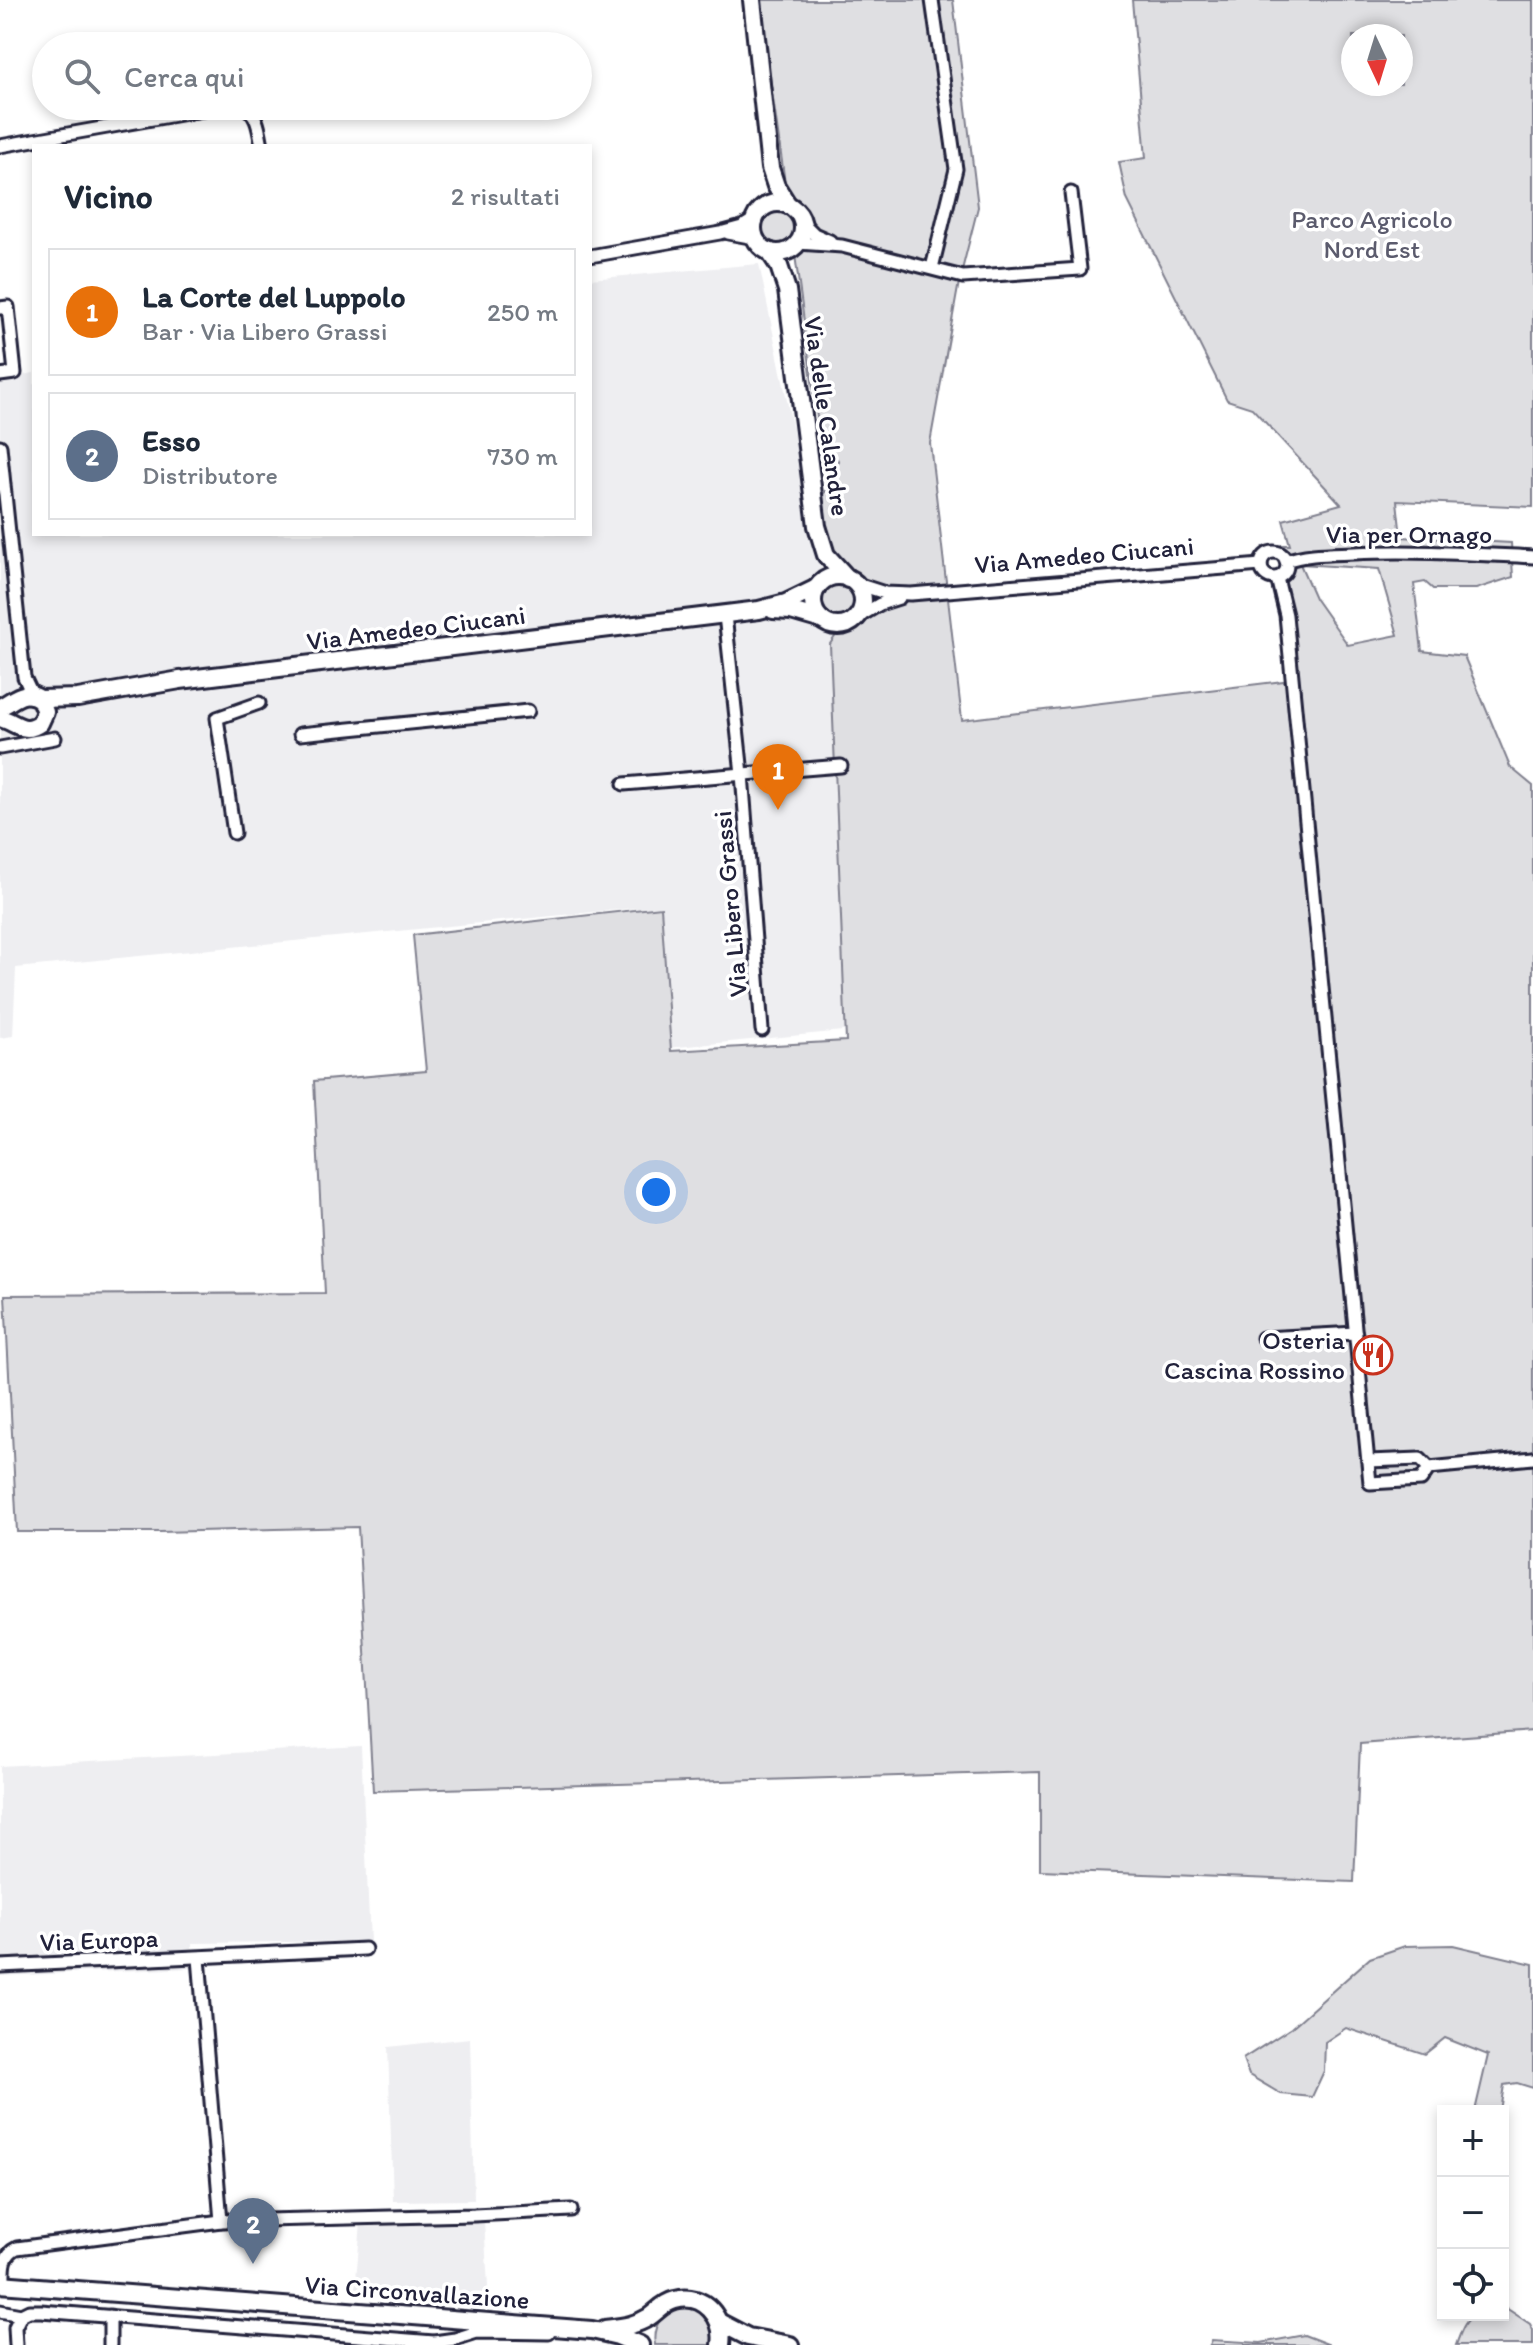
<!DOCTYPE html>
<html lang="it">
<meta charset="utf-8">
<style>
body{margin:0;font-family:Itim,sans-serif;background:#f6f6f7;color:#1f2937}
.controls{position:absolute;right:24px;bottom:24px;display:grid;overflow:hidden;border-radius:0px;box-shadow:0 4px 12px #0003}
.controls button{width:72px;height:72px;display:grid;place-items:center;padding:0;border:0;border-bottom:2px solid #e0e1e3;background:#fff;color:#1f2937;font:40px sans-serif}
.compass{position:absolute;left:1341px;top:24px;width:72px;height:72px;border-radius:50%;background:#fff;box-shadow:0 4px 12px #0003;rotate:176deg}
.you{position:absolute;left:656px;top:1192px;width:28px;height:28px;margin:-20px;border:6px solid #fff;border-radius:50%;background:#1a73e8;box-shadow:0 0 0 12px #1a73e833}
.badge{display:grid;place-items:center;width:52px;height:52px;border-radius:50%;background:#c8321e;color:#fff;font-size:26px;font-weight:700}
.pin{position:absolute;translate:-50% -66px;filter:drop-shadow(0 2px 4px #0008)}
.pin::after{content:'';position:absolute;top:42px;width:28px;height:24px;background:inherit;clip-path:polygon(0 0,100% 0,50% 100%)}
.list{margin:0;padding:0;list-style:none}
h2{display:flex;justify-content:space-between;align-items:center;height:104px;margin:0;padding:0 32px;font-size:34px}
h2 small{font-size:26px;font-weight:400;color:#747a83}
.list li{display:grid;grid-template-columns:52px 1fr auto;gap:24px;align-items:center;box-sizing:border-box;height:128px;margin:0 16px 16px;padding:0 16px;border:2px solid #e0e1e3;border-radius:0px}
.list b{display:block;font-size:30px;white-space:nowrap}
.list p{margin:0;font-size:26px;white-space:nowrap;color:#747a83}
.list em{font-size:26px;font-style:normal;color:#747a83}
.icon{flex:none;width:44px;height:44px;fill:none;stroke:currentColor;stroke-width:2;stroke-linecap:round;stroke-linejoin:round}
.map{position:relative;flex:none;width:1533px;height:2345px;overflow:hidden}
.search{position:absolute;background:#fff;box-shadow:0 4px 12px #0003;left:32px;top:32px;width:560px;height:88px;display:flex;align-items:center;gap:20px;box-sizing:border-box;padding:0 28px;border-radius:44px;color:#747a83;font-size:30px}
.panel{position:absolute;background:#fff;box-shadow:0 4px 12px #0003;left:32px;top:144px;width:560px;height:392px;border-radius:0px}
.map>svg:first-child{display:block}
.built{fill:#eeeef1}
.green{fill:#dfdfe2;stroke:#80808e;stroke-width:2;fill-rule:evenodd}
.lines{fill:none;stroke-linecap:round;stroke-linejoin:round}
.street-casing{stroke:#22223b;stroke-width:17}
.secondary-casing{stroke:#22223b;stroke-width:22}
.street{stroke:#fff;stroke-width:11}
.secondary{stroke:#fff;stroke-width:16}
.labels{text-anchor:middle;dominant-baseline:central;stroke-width:7;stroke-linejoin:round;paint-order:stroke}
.park-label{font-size:26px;fill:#5b5b6d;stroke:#fff}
.street-label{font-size:26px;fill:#22223b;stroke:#fff}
.poi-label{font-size:26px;fill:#22223b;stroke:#fff;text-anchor:end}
</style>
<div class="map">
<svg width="1533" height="2345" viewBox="0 0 1533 2345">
<rect width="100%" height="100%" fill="#fff"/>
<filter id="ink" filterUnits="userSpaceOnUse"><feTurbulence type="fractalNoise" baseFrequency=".0125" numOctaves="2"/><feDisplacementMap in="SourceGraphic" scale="16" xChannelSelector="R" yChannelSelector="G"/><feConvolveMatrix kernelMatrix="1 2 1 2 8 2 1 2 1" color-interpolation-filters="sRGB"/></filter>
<g filter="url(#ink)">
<g class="built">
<polygon points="759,264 836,640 873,1028 647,1050 635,908 16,968 13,1036 0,1038 0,379 34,373 34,534 590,534 590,279"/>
<polygon points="361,1746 370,1941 192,1943 193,1968 0,1976 0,1766"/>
<polygon points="470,2038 474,2200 393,2201 388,2047"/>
<polygon points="484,2221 489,2303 355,2291 361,2222"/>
</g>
<g class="green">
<path d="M759,0h194l25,207 -19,75 -29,161 32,277 329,-40 -9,-135h8l-7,-25 58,-16 -89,-96 -25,-8 -100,-201 -8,-37 27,-4 -14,-158h401v507l-136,-6 4,36 110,6 2,34 -37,12h-43l-8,-7 -11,2 8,67 42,5 46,111 23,19v945l-173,13 -6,138 -314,-12v-98l-667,19 -15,-264 -198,5h-143l-12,-237 320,-2 -11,-212 112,-10 -13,-136 248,-28 10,144 175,-10 -16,-397 11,-16 1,-8c-12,-1 -21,-6 -22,-20l5,-12 -3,-93 15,-15 1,-20 -18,-20 -27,-200c-39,22 -47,-40 -4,-29zM1353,36h48v48h-48zM1300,564l79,5 19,66 -50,10 -33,-47z"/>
<polygon points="1453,1945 1533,1964 1533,2088 1517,2083 1504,2085 1500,2111 1475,2111 1488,2055 1445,2038 1425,2054 1346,2028 1325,2042 1324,2071 1312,2097 1281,2094 1249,2075 1243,2059 1291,2028 1370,1958 1405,1946"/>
<path d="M1503,2306l27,18 3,6v15h-77c12,-33 13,-30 47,-30z"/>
<path d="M676,2307c25,-1 40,12 37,38h-58c-3,-18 5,-29 21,-38z"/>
<polygon points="1304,2335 1330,2345 1210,2345 1212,2340 1261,2343"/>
</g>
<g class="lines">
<g class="street-casing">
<g id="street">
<path d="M243,106c15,7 16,24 19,40"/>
<polyline points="0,146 226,106"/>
<polyline points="803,223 814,234 830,241"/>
<polyline points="728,233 755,238"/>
<polyline points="798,243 842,246 963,277 1080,269 1071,193"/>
<polyline points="590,256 720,233 742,227 755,219"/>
<polyline points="932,268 956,169 932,0"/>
<polyline points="0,308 8,307 15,373 0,375"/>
<polyline points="0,446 24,677 32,694"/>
<circle cx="1274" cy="565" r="13"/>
<path d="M1286,561c21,-8 46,-7 68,-8 59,-3 119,1 179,4"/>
<polyline points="1277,578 1286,615 1370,1483 1421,1480 1429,1468"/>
<polyline points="854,583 885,593 911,594 1261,565"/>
<polyline points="725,615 742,774 762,1030"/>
<polyline points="858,617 880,604 899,598"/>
<polyline points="300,734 528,711"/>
<polyline points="0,748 55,738"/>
<polyline points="624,784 841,766"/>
<polyline points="234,833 217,718 259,703"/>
<polyline points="1263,1338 1356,1333"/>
<polyline points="1368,1461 1420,1459 1429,1468 1533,1458"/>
<polyline points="199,1958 221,2221"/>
<polyline points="0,1966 365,1949"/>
<path d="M4,2285c0,-15 -2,-30 13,-37l204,-27 253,-6 97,-5"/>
<polyline points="0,2311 21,2315 29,2311 41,2311 434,2342 455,2339 477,2332 549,2333"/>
<polyline points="110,2316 110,2345"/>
<polyline points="16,2345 15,2327 21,2315"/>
</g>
</g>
<g class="secondary-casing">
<g id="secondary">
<polyline points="752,0 770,168 776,186 788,205"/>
<circle cx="778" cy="228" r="25"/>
<polyline points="769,251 779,266 787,290 817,526 826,555 848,579"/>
<circle cx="838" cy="601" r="25"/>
<polyline points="773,610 791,611 822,620"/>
<polyline points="40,699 78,698 180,680 759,610 786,603 817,588"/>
<path d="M0,707c15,-7 23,-19 40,-8l5,13 -5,11c-16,12 -24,-1 -40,-5"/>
<polyline points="0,2284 592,2330 618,2336 640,2345"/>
<polyline points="719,2322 748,2337 790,2345"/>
<path d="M605,2329c16,-2 30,-3 44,-12 9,-6 14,-14 26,-17 29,-8 50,18 46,45"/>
</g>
</g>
<use href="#street" class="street"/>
<use href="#secondary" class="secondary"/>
</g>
</g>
<defs>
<g id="restaurant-ring" transform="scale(2)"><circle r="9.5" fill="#fff" stroke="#c8321e" stroke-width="1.5"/><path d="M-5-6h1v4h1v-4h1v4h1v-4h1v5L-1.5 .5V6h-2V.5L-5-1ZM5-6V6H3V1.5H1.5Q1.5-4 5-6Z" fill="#c8321e"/></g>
</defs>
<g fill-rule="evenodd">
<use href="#restaurant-ring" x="1373" y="1355"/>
</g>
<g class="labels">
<g class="park-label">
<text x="1372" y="219">Parco Agricolo<tspan x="1372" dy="30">Nord Est</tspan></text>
</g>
<g class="street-label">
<text transform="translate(827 416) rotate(82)">Via delle Calandre</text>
<text x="1409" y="534">Via per Ornago</text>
<text transform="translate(1084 555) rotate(-5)">Via Amedeo Ciucani</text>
<text transform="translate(416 628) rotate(-7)">Via Amedeo Ciucani</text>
<text transform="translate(730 904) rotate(-95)">Via Libero Grassi</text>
<text transform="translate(99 1940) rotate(-2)">Via Europa</text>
<text transform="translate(417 2292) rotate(4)">Via Circonvallazione</text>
</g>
<g class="poi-label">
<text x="1345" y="1340">Osteria<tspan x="1345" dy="30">Cascina Rossino</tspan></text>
</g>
</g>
</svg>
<div class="controls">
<button>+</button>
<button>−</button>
<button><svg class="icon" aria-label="locate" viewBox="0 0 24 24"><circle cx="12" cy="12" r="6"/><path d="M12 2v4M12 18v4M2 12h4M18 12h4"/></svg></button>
</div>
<svg class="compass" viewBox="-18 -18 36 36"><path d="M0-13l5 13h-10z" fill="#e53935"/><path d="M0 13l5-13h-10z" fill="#747a83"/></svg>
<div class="you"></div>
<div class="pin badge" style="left:778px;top:810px;background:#e8710a">1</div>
<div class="pin badge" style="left:253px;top:2264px;background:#5c6f8a">2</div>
<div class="search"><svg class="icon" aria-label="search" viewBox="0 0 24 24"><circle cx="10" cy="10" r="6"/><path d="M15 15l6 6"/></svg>Cerca qui</div>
<section class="panel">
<h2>Vicino<small>2 risultati</small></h2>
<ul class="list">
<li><span class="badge" style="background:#e8710a">1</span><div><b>La Corte del Luppolo</b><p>Bar · Via Libero Grassi</p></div><em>250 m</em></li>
<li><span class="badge" style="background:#5c6f8a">2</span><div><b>Esso</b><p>Distributore</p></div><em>730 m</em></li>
</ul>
</section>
</div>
